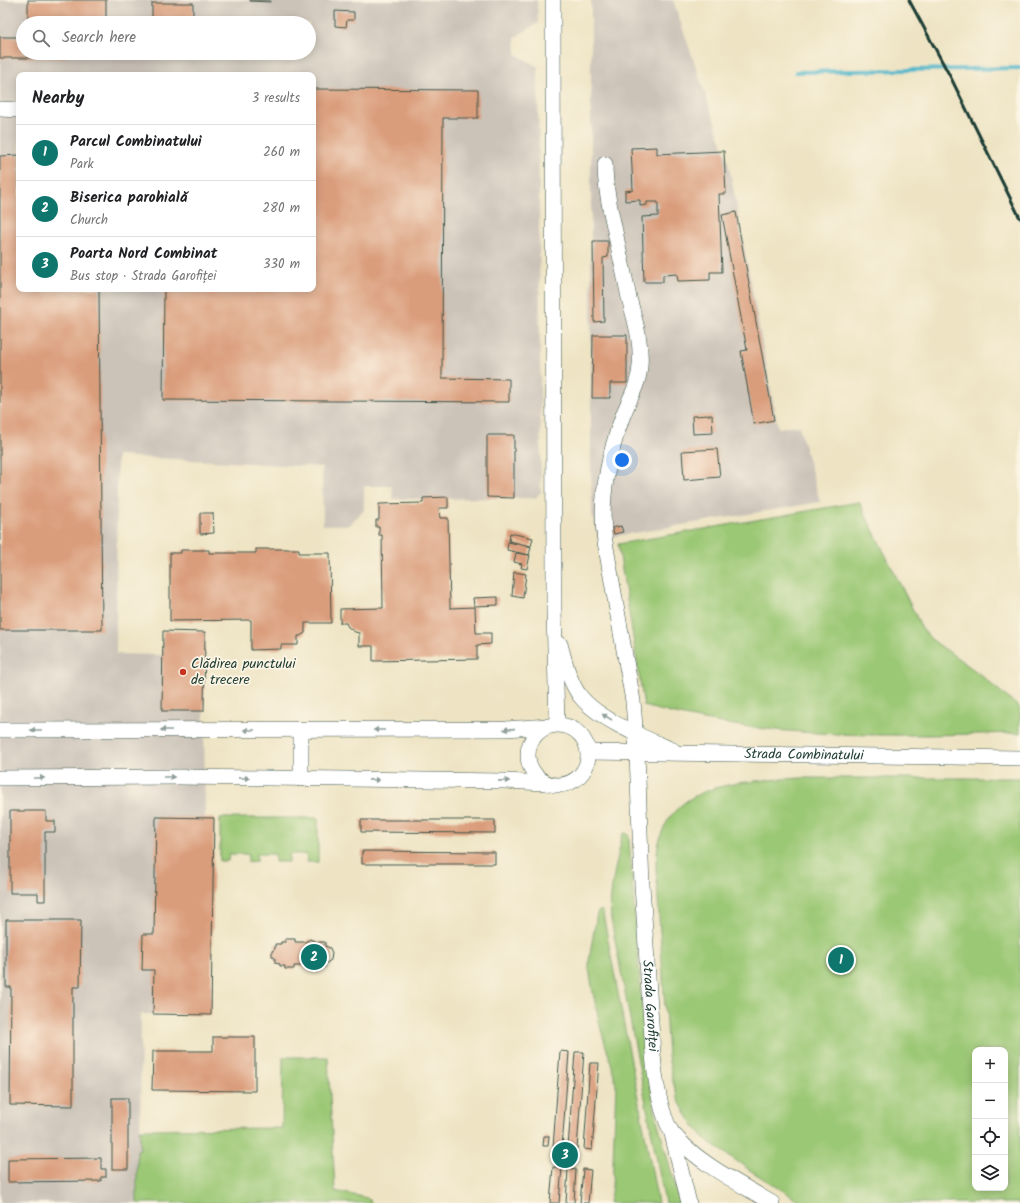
<!DOCTYPE html>
<meta charset="utf-8">
<style>
body{margin:0;font-family:Kalam,sans-serif;background:#f6f6f6;color:#202124}
.controls{position:absolute;right:12px;bottom:12px;display:grid;overflow:hidden;border-radius:8px;box-shadow:0 2px 10px #0003}
.controls button{width:36px;height:36px;display:grid;place-items:center;padding:0;border:0;border-bottom:1px solid #e0e0e0;background:#fff;color:#202124;font:20px sans-serif}
.you{position:absolute;left:622px;top:460px;width:14px;height:14px;margin:-10px;border:3px solid #fff;border-radius:50%;background:#1a73e8;box-shadow:0 0 0 6px #1a73e833}
.badge{display:grid;place-items:center;width:26px;height:26px;border-radius:50%;background:#0f766e;color:#fff;font-size:13px;font-weight:700}
.pin{position:absolute;translate:-50% -50%;border:2px solid #fff;box-shadow:0 1px 4px #0006}
.list{margin:0;padding:0;list-style:none}
h2{display:flex;justify-content:space-between;align-items:center;height:52px;margin:0;padding:0 16px;font-size:17px}
h2 small{font-size:13px;font-weight:400;color:#757577}
.list li{display:grid;grid-template-columns:26px 1fr auto;gap:12px;align-items:center;box-sizing:border-box;height:56px;padding:0 16px;border-top:1px solid #e0e0e0}
.list b{display:block;font-size:15px;white-space:nowrap}
.list p{margin:0;font-size:13px;white-space:nowrap;color:#757577}
.list em{font-size:13px;font-style:normal;color:#757577}
.icon{flex:none;width:22px;height:22px;fill:none;stroke:currentColor;stroke-width:2;stroke-linecap:round;stroke-linejoin:round}
.map{position:relative;flex:none;width:1020px;height:1203px;overflow:hidden}
.search{position:absolute;background:#fff;box-shadow:0 2px 10px #0003;left:16px;top:16px;width:300px;height:44px;display:flex;align-items:center;gap:10px;box-sizing:border-box;padding:0 14px;border-radius:22px;color:#757577;font-size:15px}
.panel{position:absolute;background:#fff;box-shadow:0 2px 10px #0003;left:16px;top:72px;width:300px;height:220px;border-radius:8px}
.map>svg:first-child{display:block}
.industrial{fill:#cbc2b8;fill-rule:evenodd}
.green{fill:#9bc875;stroke:#5d8254;fill-rule:evenodd}
.lines{fill:none;stroke-linecap:round;stroke-linejoin:round}
.stream{stroke:#4db6ca;stroke-width:4}
.building{fill:#da9d7c}
.minor-casing{stroke:#3e564a;stroke-width:16}
.minor{stroke:#fff;stroke-width:15}
.rail{stroke:#1f3d34;stroke-width:3}
.oneway{fill:#8f9e9a}
.poi-dot{fill:#c8321e;stroke:#fcf5e5;stroke-width:1.5}
.labels{text-anchor:middle;dominant-baseline:central;stroke-width:3.5;stroke-linejoin:round;paint-order:stroke}
.poi-label{font-size:14px;fill:#1f3d34;stroke:#fcf5e5;text-anchor:start}
.street-label{font-size:14px;fill:#1f3d34;stroke:#fcf5e5}
</style>
<div class="map">
<svg width="1020" height="1203" viewBox="0 0 1020 1203">
<rect width="100%" height="100%" fill="#fcf5e5"/>
<filter id="ink" filterUnits="userSpaceOnUse"><feTurbulence type="fractalNoise" baseFrequency=".025" numOctaves="2"/><feDisplacementMap in="SourceGraphic" scale="8" xChannelSelector="R" yChannelSelector="G"/><feConvolveMatrix kernelMatrix="1 2 1 2 8 2 1 2 1" color-interpolation-filters="sRGB"/></filter>
<filter id="wash" filterUnits="userSpaceOnUse"><feTurbulence type="fractalNoise" baseFrequency=".012" numOctaves="4" result="noise"/><feDisplacementMap in="SourceGraphic" scale="16" xChannelSelector="R" yChannelSelector="G"/><feGaussianBlur stdDeviation="0.9" result="paint"/><feColorMatrix in="noise" values="0 0 0 0 0 0 0 0 0 0 0 0 0 0 0 0 0 1.4 0 .05"/><feComposite in="paint" operator="in"/></filter>
<g filter="url(#wash)">
<rect width="100%" height="100%" fill="#eee4c4"/>
<g class="industrial">
<path d="M0,0h537l1,23 -23,14 1,17 22,13 3,425 -6,6 -142,1 -1,-13h-28v24l-15,15h-26l-1,-58 -205,-11 -1,198 46,1 1,-24 42,1 -1,79 1,107h9l-3,197 -70,-1 -1,135 -3,1v53h-137zM23,23h286v30h-286zM19,75h294v214h-294z"/>
<polygon points="591,0 673,0 728,161 778,428 799,426 820,502 598,539 592,513 591,464"/>
</g>
<g class="green">
<path d="M859,502l64,128 8,9 46,33 43,36v25c-126,3 -253,8 -376,-27l-26,-162z"/>
<path d="M801,778h219v425h-217l-52,-32 -43,-30 -13,-14 -9,-13 -8,-15 -5,-17 -5,-26 -12,-187c0,-88 79,-87 145,-91zM975,1050h30v138h-30z"/>
<polygon points="220,818 318,818 318,862 307,862 306,854 289,854 289,862 275,862 275,854 257,854 257,861 248,862 248,854 229,854 228,861 220,861"/>
<path d="M624,833l4,1 1,5 18,231 11,53 22,80h-15l-54,-284c-3,-27 6,-56 11,-83z"/>
<polygon points="599,911 602,911 603,914 658,1203 609,1203 612,1188 616,1085 612,1066 601,1030 593,993 589,968 589,960 597,913"/>
<polygon points="283,1057 328,1057 335,1191 367,1198 372,1203 137,1203 137,1150 140,1149 140,1129 282,1128"/>
</g>
<g class="lines">
<polyline class="stream" points="796,72 1020,68"/>
</g>
<g id="blocks">
<g class="building">
<rect x="28" y="0" width="78" height="22"/>
<polygon points="250,0 270,0 270,2 250,1"/>
<rect x="152" y="3" width="41" height="20"/>
<polygon points="335,11 354,12 354,20 347,20 346,27 335,26"/>
<polygon points="0,37 23,37 23,53 65,53 65,58 0,58"/>
<polygon points="313,89 478,90 478,118 443,118 442,378 509,379 509,402 163,400 164,289 313,289"/>
<polygon points="657,147 657,154 724,151 726,194 719,194 722,272 710,272 710,280 678,281 677,274 663,275 663,282 644,282 642,217 658,216 658,202 647,202 647,205 640,206 640,200 625,201 625,191 633,190 631,148"/>
<polygon points="19,155 19,289 99,289 102,630 0,630 0,156"/>
<polygon points="736,212 774,420 754,424 741,351 747,350 722,215"/>
<polygon points="593,241 608,241 608,257 603,258 604,321 594,322"/>
<polygon points="593,335 627,335 627,383 610,383 610,398 592,398"/>
<polygon points="712,415 713,433 693,434 692,416"/>
<polygon points="487,435 514,435 514,498 487,497"/>
<polygon points="717,449 720,477 684,480 682,451"/>
<polygon points="448,497 448,508 439,508 440,518 448,518 450,608 475,607 476,633 491,633 491,644 477,645 477,659 373,661 373,646 359,646 359,633 355,632 348,627 346,623 340,623 340,609 383,608 382,535 379,535 379,527 376,527 376,520 379,520 379,504 423,503 423,498"/>
<polygon points="200,513 213,513 214,533 200,534"/>
<polygon points="621,526 623,532 614,534 612,528"/>
<polygon points="510,533 533,538 531,546 509,541"/>
<polygon points="508,542 531,547 529,555 507,550"/>
<polygon points="256,549 299,549 299,553 330,553 331,623 305,623 305,633 300,636 298,636 298,645 281,645 281,649 251,650 251,620 170,621 170,553 181,553 181,550 209,550 209,553 256,553"/>
<polygon points="516,553 530,555 527,569 521,568 522,564 514,562"/>
<polygon points="514,572 526,574 523,598 512,596"/>
<polygon points="498,597 498,605 474,606 473,598"/>
<polygon points="163,631 205,632 204,711 162,711"/>
<polygon points="10,811 46,811 46,821 55,821 55,832 45,832 45,901 38,901 38,893 10,893"/>
<polygon points="156,817 214,818 211,1015 153,1014 154,970 142,970 143,934 154,934"/>
<polygon points="361,820 495,820 495,833 361,832"/>
<polygon points="362,851 495,852 495,864 362,864"/>
<polygon points="6,920 81,920 80,987 73,987 73,1106 10,1105 11,987 6,987"/>
<polygon points="285,939 295,939 295,942 305,942 310,939 316,942 325,942 325,946 330,948 332,953 331,960 325,964 325,967 315,967 310,970 305,966 294,966 294,969 285,969 285,966 280,966 280,964 275,963 275,958 272,956 272,951 275,949 275,944 281,944 281,942 285,942"/>
<polygon points="213,1037 255,1037 255,1091 152,1090 153,1051 213,1051"/>
<polygon points="560,1051 569,1052 562,1148 553,1148"/>
<polygon points="575,1052 584,1052 577,1149 568,1148"/>
<polygon points="590,1063 599,1063 592,1150 584,1149"/>
<rect x="112" y="1098" width="16" height="71"/>
<polygon points="544,1136 549,1136 548,1146 543,1146"/>
<polygon points="101,1158 101,1169 106,1169 106,1177 101,1177 101,1181 8,1182 8,1159"/>
<polygon points="553,1167 562,1167 559,1203 550,1203"/>
<polygon points="568,1168 576,1169 574,1203 566,1203"/>
<polygon points="583,1169 591,1170 588,1203 580,1203"/>
</g>
</g>
</g>
<g filter="url(#ink)">
<use href="#blocks" fill-opacity="0" stroke="#3e564a" stroke-width="1"/>
<g class="lines">
<g class="minor-casing">
<g id="minor">
<polyline points="553,0 554,611 557,724"/>
<polyline points="0,109 19,110"/>
<path id="s1" d="M605,164c0,25 6,48 11,72 4,20 9,41 13,62 6,22 13,45 11,68 -1,19 -12,35 -18,52 -14,39 -23,82 -17,124l28,159 4,52 5,132 11,169c2,24 6,55 18,77 2,3 5,6 8,9 24,26 62,44 93,63"/>
<path d="M560,644c5,18 9,37 20,52 19,24 65,42 93,54"/>
<circle cx="558" cy="755" r="30"/>
<polyline points="0,730 506,729 548,726"/>
<polyline points="301,730 301,779"/>
<path id="s2" d="M588,752l432,6"/>
<polyline points="0,778 179,777 504,781 546,783"/>
<polyline points="672,1134 689,1203"/>
</g>
</g>
<use href="#minor" class="minor"/>
<polyline class="rail" points="909,0 951,78 1020,218"/>
</g>
<defs><path id="oneway-solid" d="M-6-.8H1V-3.2L6.5 0L1 3.2V.8H-6Z"/></defs>
<g class="oneway">
<use href="#oneway-solid" transform="translate(607 717) rotate(-149)"/>
<use href="#oneway-solid" transform="translate(509 729) rotate(176)"/>
<use href="#oneway-solid" transform="translate(36 730) rotate(-180)"/>
<use href="#oneway-solid" transform="translate(166 730) rotate(-180)"/>
<use href="#oneway-solid" transform="translate(249 730) rotate(180)"/>
<use href="#oneway-solid" transform="translate(379 730) rotate(180)"/>
<use href="#oneway-solid" transform="translate(169 777)"/>
<use href="#oneway-solid" transform="translate(39 778)"/>
<use href="#oneway-solid" transform="translate(244 778) rotate(1)"/>
<use href="#oneway-solid" transform="translate(374 780) rotate(1)"/>
<use href="#oneway-solid" transform="translate(504 781) rotate(1)"/>
</g>
</g>
<circle class="poi-dot" cx="183" cy="672" r="4"/>
<g class="labels">
<g class="poi-label">
<text x="191" y="664">Clădirea punctului<tspan x="191" dy="16">de trecere</tspan></text>
</g>
<g class="street-label">
<text stroke="none"><textPath href="#s2" startOffset="216">Strada Combinatului</textPath></text>
<text stroke="none"><textPath href="#s1" startOffset="854">Strada Garofiței</textPath></text>
</g>
</g>
</svg>
<div class="controls">
<button>+</button>
<button>−</button>
<button><svg class="icon" aria-label="locate" viewBox="0 0 24 24"><circle cx="12" cy="12" r="6"/><path d="M12 2v4M12 18v4M2 12h4M18 12h4"/></svg></button>
<button><svg class="icon" aria-label="layers" viewBox="0 0 24 24"><path d="M12 4l9 5-9 5-9-5zM3 14l9 5 9-5"/></svg></button>
</div>
<div class="you"></div>
<div class="pin badge" style="left:841px;top:960px">1</div>
<div class="pin badge" style="left:314px;top:957px">2</div>
<div class="pin badge" style="left:565px;top:1155px">3</div>
<div class="search"><svg class="icon" aria-label="search" viewBox="0 0 24 24"><circle cx="10" cy="10" r="6"/><path d="M15 15l6 6"/></svg>Search here</div>
<section class="panel">
<h2>Nearby<small>3 results</small></h2>
<ul class="list">
<li><span class="badge">1</span><div><b>Parcul Combinatului</b><p>Park</p></div><em>260 m</em></li>
<li><span class="badge">2</span><div><b>Biserica parohială</b><p>Church</p></div><em>280 m</em></li>
<li><span class="badge">3</span><div><b>Poarta Nord Combinat</b><p>Bus stop · Strada Garofiței</p></div><em>330 m</em></li>
</ul>
</section>
</div>
